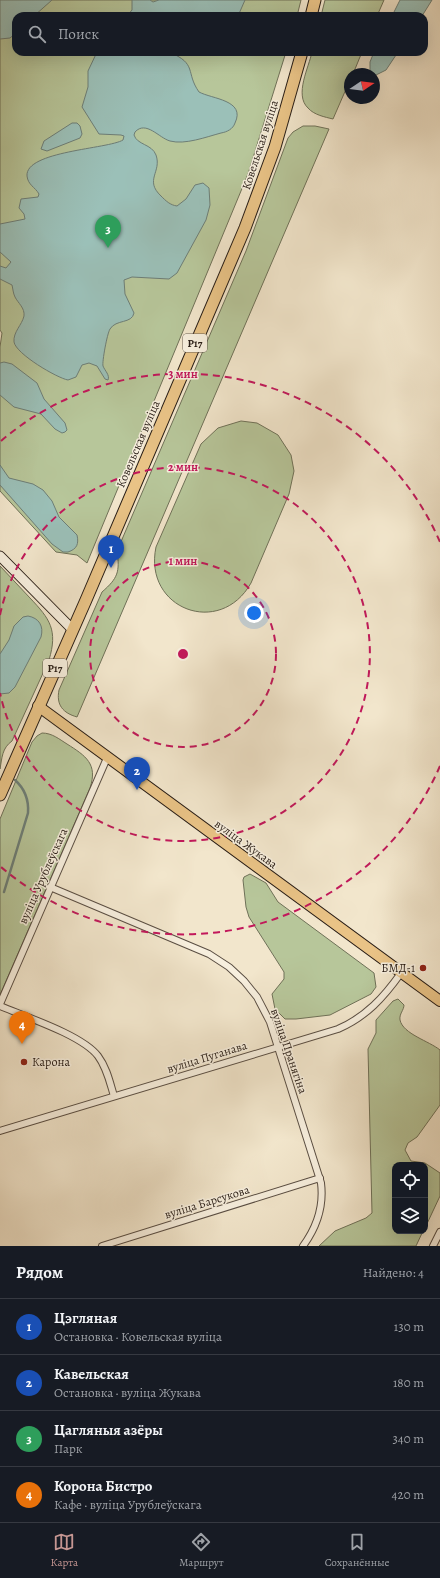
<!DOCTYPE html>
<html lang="ru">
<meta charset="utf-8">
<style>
body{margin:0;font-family:Alegreya,serif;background:#242831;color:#f1f3f6}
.controls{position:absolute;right:12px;bottom:12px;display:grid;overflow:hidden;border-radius:8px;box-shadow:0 4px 16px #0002}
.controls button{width:36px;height:36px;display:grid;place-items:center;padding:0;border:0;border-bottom:1px solid #363941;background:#171b24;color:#f1f3f6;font:20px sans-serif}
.compass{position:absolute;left:344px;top:68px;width:36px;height:36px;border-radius:50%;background:#171b24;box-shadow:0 4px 16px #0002;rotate:77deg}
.you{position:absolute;left:254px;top:613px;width:14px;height:14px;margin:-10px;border:3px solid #fff;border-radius:50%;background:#1a73e8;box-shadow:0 0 0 6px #1a73e833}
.badge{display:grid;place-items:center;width:26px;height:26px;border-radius:50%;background:#c59692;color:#fff;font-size:13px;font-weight:700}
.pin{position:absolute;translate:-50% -33px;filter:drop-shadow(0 1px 2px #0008)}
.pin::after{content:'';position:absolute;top:21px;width:14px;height:12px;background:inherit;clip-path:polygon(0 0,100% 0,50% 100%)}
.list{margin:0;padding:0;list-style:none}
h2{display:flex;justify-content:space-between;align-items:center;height:52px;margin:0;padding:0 16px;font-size:17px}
h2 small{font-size:13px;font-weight:400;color:#9ea1a6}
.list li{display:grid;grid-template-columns:26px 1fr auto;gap:12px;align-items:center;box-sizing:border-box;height:56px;padding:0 16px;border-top:1px solid #363941}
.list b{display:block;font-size:15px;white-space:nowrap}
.list p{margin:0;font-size:13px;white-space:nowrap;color:#9ea1a6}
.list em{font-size:13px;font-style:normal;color:#9ea1a6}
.icon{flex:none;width:22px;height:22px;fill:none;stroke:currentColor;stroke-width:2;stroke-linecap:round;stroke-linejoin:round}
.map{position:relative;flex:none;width:440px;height:1246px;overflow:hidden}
.search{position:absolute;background:#171b24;box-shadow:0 4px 16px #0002;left:12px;right:12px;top:12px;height:44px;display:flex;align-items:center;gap:10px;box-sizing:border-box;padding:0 14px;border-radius:12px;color:#9ea1a6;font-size:15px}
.sheet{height:276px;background:#171b24}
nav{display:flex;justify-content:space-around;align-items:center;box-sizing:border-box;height:56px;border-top:1px solid #363941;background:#171b24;font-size:11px;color:#9ea1a6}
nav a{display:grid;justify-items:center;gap:2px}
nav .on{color:#c59692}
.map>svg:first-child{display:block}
.green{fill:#b7c69a;stroke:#6f7158}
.water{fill:#9bc0b8;stroke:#6d7e77}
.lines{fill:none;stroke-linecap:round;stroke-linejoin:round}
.stream{stroke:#6d7e77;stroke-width:2.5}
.street-casing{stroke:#5a4e43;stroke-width:8}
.secondary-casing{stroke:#271c15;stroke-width:11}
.primary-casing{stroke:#271c15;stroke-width:12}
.highway-casing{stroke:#271c15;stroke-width:13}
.street{stroke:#f7efde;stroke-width:6}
.secondary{stroke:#f7efde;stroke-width:9}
.primary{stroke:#e9c386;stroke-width:10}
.highway{stroke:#e9c386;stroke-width:11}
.ring{fill:none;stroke:#c2185b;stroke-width:2;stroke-dasharray:7 5}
.poi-dot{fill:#8f2418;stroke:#f7efde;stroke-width:1.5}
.labels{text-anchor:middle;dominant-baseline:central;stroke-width:3;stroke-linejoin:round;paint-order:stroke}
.shield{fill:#f7efde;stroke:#655b51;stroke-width:1}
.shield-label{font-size:11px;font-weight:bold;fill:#271c15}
.street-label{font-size:12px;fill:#271c15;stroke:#f7efde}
.poi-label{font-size:12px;fill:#271c15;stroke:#f7efde;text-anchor:end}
.centre{fill:#c2185b;stroke:#f7efde;stroke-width:2}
.ring-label{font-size:12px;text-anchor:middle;font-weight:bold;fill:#c2185b;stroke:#f7efde;stroke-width:3;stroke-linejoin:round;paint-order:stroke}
</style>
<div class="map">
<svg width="440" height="1246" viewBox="0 0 440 1246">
<rect width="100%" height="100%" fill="#f2e6cc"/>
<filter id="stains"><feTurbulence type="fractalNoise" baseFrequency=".005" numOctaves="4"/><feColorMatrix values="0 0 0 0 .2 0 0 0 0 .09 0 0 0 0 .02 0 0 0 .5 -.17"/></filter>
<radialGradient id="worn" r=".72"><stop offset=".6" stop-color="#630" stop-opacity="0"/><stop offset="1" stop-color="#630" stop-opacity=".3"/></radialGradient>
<g class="green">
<polygon points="0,0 301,0 297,16 16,16 16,52 286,52 248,174 87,563 77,555 56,552 0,491 0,347 2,333 0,330"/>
<polygon points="325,0 384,0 377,16 321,16"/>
<path d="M312,52h50l-9,22h-3v6l-17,39c-8,-2 -19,-4 -25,-11 -14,-13 1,-41 4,-56z"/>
<path d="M303,126h12l14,3 -252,588c-14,-4 -21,-12 -18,-27l43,-98c16,-14 18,-20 15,-41l129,-300 42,-113 5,-6z"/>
<path d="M241,421l16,2 21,12 13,20 3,16 -5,23 -38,89c-31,55 -108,26 -95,-36l45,-103 17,-16z"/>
<path d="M0,566c10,11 20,21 30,32 20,21 28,32 19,62l-37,81c-10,7 -10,17 -12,28z"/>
<path d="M42,733c10,0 17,6 25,11 19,12 31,20 23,44l-90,207v-176l32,-77 5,-6z"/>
<polygon points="250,874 266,883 278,902 374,973 376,987 371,994 330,1015 296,1019 285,1019 275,1009 272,994 284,979 284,972 249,917 246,907 243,880 244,877"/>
<path d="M398,999l6,6c0,5 -5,9 -4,15 3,14 29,21 40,30v55l-23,32 -9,6 -3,7 6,11 14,2 15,10v23l-15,32v-63h-30v66h28l-7,15h-97l16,-15 31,-13 6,-5 -4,-164 8,-16v-13l17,-19z"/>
</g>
<g class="water">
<polygon points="0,0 52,0 34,16 16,16 16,33 10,38 0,39"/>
<polygon points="132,0 150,0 153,2 159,0 245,0 238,16 127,16 132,10"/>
<polygon points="400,0 432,0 422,16 392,16"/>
<path d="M97,52h72c29,12 16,20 30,40 13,7 47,8 36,31 -2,6 -8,9 -14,10 -15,4 -36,12 -51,8 -11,-3 -24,-21 -35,-9l-1,3c3,10 18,9 22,20 6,17 -12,25 5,41 5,5 9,9 16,10l9,-7 9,-14 8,-2 6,5 1,17 -4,15 -29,53 -8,6 -37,-2 -8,3 1,14 9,19c-2,11 -18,6 -24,16 -3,5 -8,33 -7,37 2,5 7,9 5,14l-3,-1 -8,-13 -8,-3 -7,2 -6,12 -8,3c-11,-2 -52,-26 -54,-38 -1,-10 8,-17 10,-26 1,-8 -6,-13 -9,-19 -2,-4 -2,-8 -3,-12l-12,-6v-13l6,2 5,-6 -11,-10v-28l25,-5 -1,-5 -5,-6 2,-9 17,-2 1,-3c-4,-7 -11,-9 -12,-18 -2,-25 81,-27 96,-36l1,-4 -3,-1 -22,-1 -17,-27 6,-20v-16z"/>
<polygon points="374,52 398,52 386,70 376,75 370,71 370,62"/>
<polygon points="72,123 77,123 80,126 82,134 80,138 47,151 41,149 44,141"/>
<polygon points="4,362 12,364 37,383 44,399 65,423 67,430 65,432 62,433 55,429 41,414 14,407 0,395 0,363"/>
<path d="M0,465l9,13 24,6 10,6 9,11 7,16 18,18c2,9 0,14 -9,17h-5l-11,-8 -52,-59z"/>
<path d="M28,616c11,2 16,10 13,21l-26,50 -6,6 -9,1v-40l9,-14 5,-14 9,-9z"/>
</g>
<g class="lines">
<path class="stream" d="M4,892l24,-79c1,-14 -3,-24 -13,-33"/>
<g class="street-casing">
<g id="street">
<path d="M50,887l159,67 20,13 15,14 13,16 13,25 51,161c3,24 -4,44 -18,63"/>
<polyline points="0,1004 107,758"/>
<path d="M0,1006c26,11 82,29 98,50 9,12 12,27 16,40"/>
<path d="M0,1131l338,-102c28,-12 46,-32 63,-56"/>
<polyline points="102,1246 320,1178"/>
<polyline points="433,1246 440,1232"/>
</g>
</g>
<g class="secondary-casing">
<polyline id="secondary" points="0,556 72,629"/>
</g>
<g class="primary-casing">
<polyline id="primary" points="38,706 440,1001"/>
</g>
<g class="highway-casing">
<g id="highway">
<polyline points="311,16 315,0"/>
<polyline points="0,795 86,600 245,228 275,147 302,52"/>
</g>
</g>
<use href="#street" class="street"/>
<use href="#secondary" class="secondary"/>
<use href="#primary" class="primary"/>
<use href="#highway" class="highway"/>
</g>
<g class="ring">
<circle cx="183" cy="654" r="93"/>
<path d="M0 615A187 187 0 1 1 0 693"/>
<path d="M440 766A280 280 0 0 1 1 867M1 441A280 280 0 0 1 440 542"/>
</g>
<g class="poi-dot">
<circle cx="423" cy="968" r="4"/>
<circle cx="24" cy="1062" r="4"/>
</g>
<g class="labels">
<g class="shield">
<rect x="183" y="334" width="24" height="18" rx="3"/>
<rect x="43" y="659" width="24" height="18" rx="3"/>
</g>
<g class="shield-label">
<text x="195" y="343">Р17</text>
<text x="55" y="668">Р17</text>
</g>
<g class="street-label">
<text transform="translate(260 145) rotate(-72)">Ковельская вуліца</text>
<text transform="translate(138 444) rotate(-67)">Ковельская вуліца</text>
<text transform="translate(246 844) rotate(36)">вуліца Жукава</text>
<text transform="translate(43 876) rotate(-66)">вуліца Урублеўскага</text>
<text transform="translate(289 1051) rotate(71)">вуліца Пранягіна</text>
<text transform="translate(207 1057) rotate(-17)">вуліца Пуганава</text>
<text transform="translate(207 1202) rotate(-17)">вуліца Барсукова</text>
</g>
<g class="poi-label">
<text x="415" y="968">БМД-1</text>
<text x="32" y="1062" text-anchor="start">Карона</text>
</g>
</g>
<circle cx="183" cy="654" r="6" class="centre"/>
<g class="ring-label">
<text x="183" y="378">3 мин</text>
<text x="183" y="471">2 мин</text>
<text x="183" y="565">1 мин</text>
</g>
<rect width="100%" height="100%" filter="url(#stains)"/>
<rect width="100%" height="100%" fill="url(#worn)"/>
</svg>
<div class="controls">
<button><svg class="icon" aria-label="locate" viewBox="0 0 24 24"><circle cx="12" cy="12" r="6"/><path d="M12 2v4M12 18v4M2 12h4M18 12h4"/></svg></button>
<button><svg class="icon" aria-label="layers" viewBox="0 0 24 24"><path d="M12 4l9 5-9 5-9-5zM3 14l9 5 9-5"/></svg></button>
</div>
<svg class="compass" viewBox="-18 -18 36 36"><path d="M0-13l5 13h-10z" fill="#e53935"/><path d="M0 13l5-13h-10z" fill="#9ea1a6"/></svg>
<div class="you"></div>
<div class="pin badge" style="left:111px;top:568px;background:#1a4fb4">1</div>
<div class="pin badge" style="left:137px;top:790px;background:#1a4fb4">2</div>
<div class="pin badge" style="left:108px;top:248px;background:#2e9e5b">3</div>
<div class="pin badge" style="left:22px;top:1044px;background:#e8710a">4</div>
<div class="search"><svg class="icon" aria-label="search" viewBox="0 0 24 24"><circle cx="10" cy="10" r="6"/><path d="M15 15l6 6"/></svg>Поиск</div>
</div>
<section class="sheet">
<h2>Рядом<small>Найдено: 4</small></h2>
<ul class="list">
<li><span class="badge" style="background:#1a4fb4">1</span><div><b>Цэгляная</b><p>Остановка · Ковельская вуліца</p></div><em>130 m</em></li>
<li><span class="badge" style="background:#1a4fb4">2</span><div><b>Кавельская</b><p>Остановка · вуліца Жукава</p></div><em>180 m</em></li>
<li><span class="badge" style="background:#2e9e5b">3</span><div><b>Цагляныя азёры</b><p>Парк</p></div><em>340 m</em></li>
<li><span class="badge" style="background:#e8710a">4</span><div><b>Корона Бистро</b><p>Кафе · вуліца Урублеўскага</p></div><em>420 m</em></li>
</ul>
</section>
<nav>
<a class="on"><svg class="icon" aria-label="map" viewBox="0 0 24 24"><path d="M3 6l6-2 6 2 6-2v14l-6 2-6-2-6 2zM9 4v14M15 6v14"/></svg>Карта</a>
<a><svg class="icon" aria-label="directions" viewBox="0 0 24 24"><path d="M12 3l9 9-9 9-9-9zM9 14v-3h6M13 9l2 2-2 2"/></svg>Маршрут</a>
<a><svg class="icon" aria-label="saved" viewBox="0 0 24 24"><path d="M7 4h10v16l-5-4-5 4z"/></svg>Сохранённые</a>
</nav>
